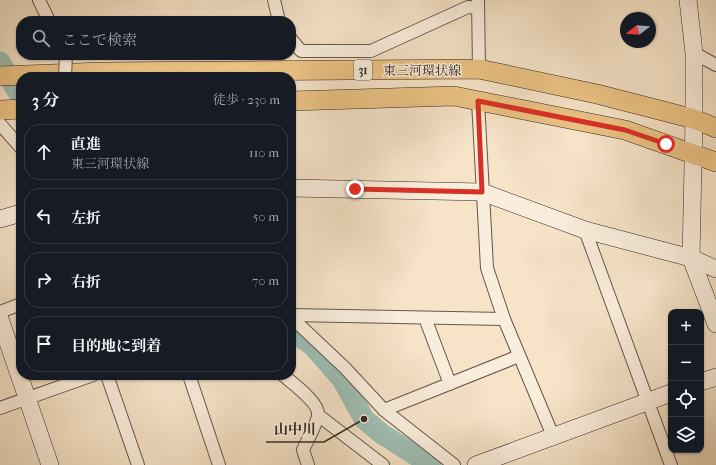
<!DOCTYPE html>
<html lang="ja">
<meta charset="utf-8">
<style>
body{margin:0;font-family:"IM FELL French Canon","Noto Serif JP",serif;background:#242831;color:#f1f3f6}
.controls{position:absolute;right:12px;bottom:12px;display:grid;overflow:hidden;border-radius:8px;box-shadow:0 1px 3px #0004}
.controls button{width:36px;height:36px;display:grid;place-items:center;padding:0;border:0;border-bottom:1px solid #363941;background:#171b24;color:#f1f3f6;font:20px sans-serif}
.compass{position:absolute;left:620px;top:12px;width:36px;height:36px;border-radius:50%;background:#171b24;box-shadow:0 1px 3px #0004;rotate:253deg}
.stop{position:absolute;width:12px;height:12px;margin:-9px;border:3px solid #d93025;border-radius:50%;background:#fff}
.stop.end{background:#d93025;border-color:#fff;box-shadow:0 1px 4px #0008}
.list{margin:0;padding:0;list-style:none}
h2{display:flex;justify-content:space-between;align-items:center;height:52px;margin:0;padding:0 16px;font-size:17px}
h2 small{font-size:13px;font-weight:400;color:#9ea1a6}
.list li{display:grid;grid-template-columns:26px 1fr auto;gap:12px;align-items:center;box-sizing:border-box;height:56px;margin:0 8px 8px;padding:0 8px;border:1px solid #363941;border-radius:16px}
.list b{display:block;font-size:15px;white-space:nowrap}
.list p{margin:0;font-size:13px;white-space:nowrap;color:#9ea1a6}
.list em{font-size:13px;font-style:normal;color:#9ea1a6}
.icon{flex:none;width:22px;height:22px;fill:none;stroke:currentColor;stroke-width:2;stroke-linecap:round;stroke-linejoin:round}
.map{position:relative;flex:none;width:716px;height:465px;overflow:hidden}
.search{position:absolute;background:#171b24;box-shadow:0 1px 3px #0004;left:16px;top:16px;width:280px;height:44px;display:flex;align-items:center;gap:10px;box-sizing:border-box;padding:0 14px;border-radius:16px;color:#9ea1a6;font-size:15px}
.panel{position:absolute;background:#171b24;box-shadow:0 1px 3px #0004;left:16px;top:72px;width:280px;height:308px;border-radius:16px}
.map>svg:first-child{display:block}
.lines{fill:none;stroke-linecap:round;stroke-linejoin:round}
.river{stroke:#9dbeb4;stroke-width:21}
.street-casing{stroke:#64574c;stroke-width:14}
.secondary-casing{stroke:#342823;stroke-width:18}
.primary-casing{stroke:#342823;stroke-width:20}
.street{stroke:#f9eddb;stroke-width:12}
.secondary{stroke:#f9eddb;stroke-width:17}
.primary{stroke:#ebc284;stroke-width:19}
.street-bridge-casing{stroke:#64574c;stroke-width:14;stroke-linecap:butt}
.street-bridge{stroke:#f9eddb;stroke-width:12}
.route{stroke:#d93025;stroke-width:5}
.labels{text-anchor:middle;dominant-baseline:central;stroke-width:3;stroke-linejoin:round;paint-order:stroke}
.shield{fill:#f9eddb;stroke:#6f635a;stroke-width:1}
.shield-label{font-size:12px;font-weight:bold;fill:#342823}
.street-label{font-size:13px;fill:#342823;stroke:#f9eddb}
.leader{fill:none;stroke:#342823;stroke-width:1.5}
.callout-dot{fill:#342823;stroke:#f9eddb;stroke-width:1.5}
.callout-label{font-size:14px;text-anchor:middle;font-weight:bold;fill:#342823;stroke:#f9eddb;stroke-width:3;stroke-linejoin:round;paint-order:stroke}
</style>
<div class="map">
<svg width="716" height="465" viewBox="0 0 716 465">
<rect width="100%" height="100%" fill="#f6e3c8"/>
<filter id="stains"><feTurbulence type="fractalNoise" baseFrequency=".005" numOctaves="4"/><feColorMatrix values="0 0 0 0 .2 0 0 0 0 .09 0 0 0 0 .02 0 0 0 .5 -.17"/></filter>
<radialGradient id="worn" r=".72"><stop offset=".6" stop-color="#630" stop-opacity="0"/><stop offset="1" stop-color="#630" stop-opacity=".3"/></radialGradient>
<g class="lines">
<g class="river">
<polyline points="0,62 21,97"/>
<polyline points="291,330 313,346 342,379 364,419 382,434 431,465"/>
</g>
<g class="street-casing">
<g id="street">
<polyline points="39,0 49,21"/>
<polyline points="274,0 279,21"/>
<polyline points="478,0 479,69"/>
<polyline points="291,39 301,51 371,51 468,7 478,8"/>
<polyline points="694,53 716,65"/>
<polyline points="478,101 487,268 504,319 553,436"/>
<polyline points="0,124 21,148"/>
<polyline points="585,230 671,465"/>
<polyline points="0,312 21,304"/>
<polyline points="291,315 504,319"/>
<polyline points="291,317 345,368 384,410 454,465"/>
<polyline points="425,318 450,384"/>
<polyline points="107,375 138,465"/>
<polyline points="189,375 219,465"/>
<path d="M283,375c9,8 37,28 35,40 0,6 -12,28 -15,35l5,15"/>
<polyline points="0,408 93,375"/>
<polyline points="384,410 519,356"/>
<polyline points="318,415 383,465"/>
</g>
</g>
<g class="secondary-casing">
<g id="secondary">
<polyline points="688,0 694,53 694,119 691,258 716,324"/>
<polyline points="291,188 482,192 585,230 691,258 716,269"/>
<polyline points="0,219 21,213"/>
<polyline points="0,319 50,465"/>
<polyline points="701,382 716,377"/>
<polyline points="476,465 671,393"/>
</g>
</g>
<g class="primary-casing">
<g id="primary">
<polyline points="0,76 102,72 479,69 597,94 694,119 716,128"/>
<polyline points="291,101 454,96 625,130 716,162"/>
<polyline points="0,110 21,109"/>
</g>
</g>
<use href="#street" class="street"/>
<use href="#secondary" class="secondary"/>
<use href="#primary" class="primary"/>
<g class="street-bridge-casing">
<polyline id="street-bridge" points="65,77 66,55"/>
</g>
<use href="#street-bridge" class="street-bridge"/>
</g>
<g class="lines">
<polyline class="route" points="355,189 482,192 478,101 625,130 666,144"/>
</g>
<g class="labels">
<rect class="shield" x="354" y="60" width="18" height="20" rx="3"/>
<g class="shield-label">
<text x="363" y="70">31</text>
</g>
<g class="street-label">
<text x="422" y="70">東三河環状線</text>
</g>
</g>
<path class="leader" d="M364 419L324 442H266"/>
<circle class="callout-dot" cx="364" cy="419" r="4"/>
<g class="callout-label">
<text x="295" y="434">山中川</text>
</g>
<rect width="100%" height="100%" filter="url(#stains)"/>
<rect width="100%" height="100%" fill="url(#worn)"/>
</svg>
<div class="controls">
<button>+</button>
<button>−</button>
<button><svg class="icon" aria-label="locate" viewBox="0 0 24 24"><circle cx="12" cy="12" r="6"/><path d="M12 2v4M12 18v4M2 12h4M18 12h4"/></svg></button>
<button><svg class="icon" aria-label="layers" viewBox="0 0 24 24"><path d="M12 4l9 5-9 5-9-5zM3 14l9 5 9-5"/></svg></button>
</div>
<svg class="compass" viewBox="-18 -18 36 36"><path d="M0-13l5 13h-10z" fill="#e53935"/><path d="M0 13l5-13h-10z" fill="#9ea1a6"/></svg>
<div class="stop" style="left:666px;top:144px"></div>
<div class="stop end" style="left:355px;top:189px"></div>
<div class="search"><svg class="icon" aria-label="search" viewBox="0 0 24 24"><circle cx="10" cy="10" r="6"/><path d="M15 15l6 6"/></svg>ここで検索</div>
<section class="panel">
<h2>3 分<small>徒歩 · 230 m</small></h2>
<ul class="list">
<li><svg class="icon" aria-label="ahead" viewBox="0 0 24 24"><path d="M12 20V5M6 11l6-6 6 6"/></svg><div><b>直進</b><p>東三河環状線</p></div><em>110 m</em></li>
<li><svg class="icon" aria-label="left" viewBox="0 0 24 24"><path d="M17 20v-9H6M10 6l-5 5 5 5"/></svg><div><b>左折</b></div><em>50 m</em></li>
<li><svg class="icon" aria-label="right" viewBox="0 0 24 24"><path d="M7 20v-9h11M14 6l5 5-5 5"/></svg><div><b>右折</b></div><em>70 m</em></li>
<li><svg class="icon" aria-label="arrive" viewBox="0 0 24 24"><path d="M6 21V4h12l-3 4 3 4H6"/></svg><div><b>目的地に到着</b></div></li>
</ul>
</section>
</div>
